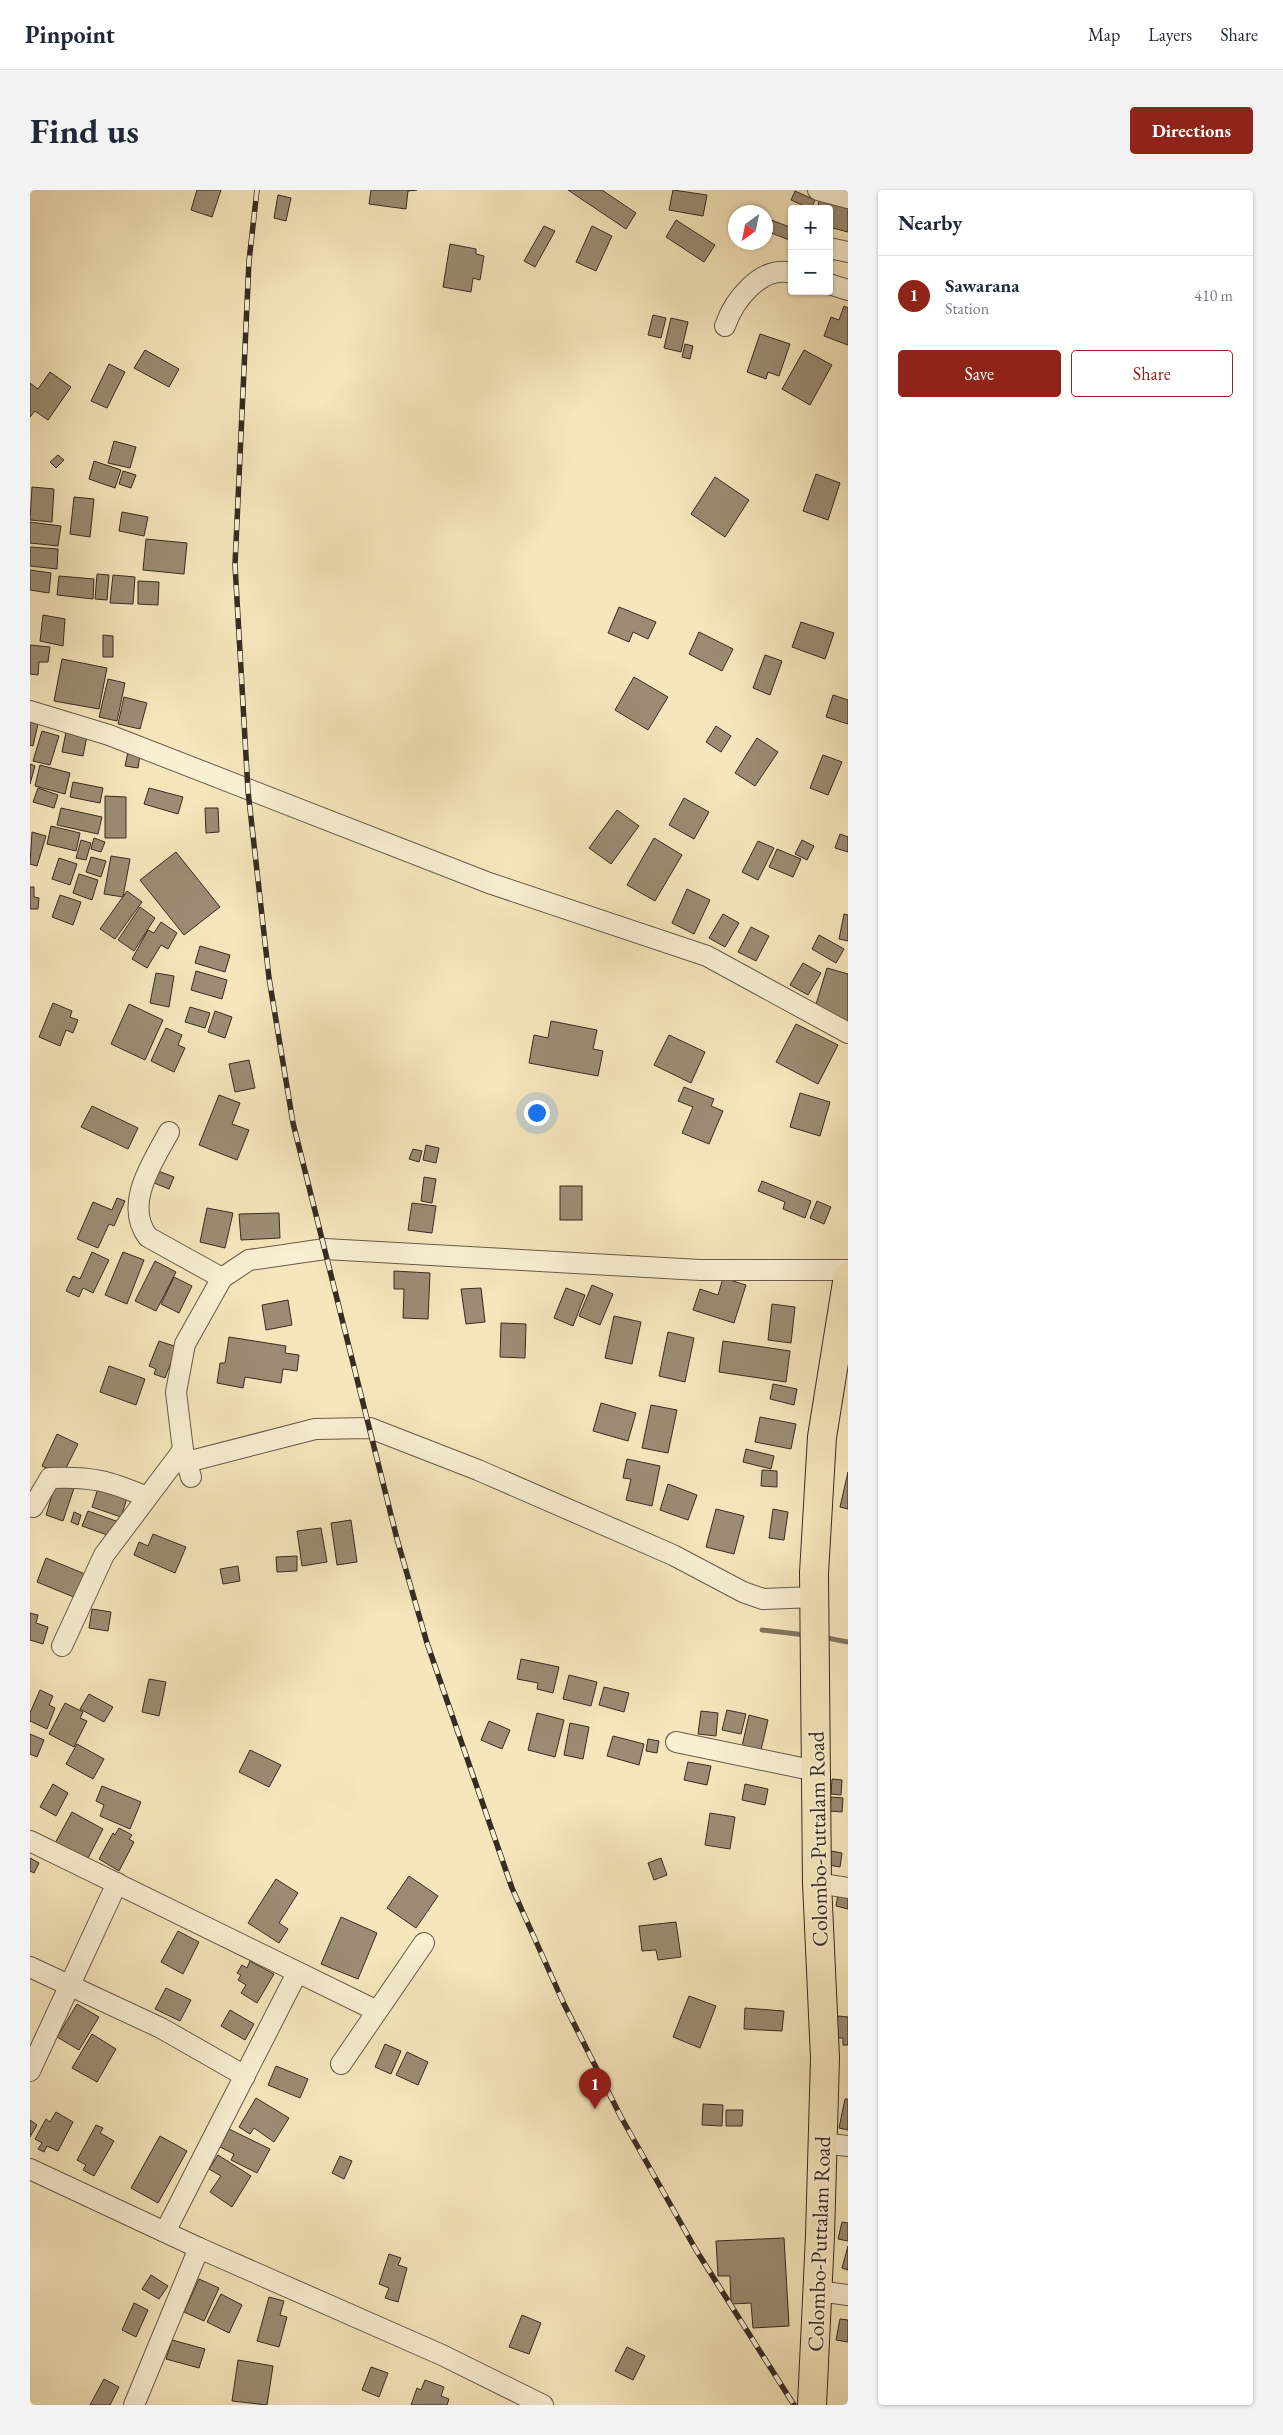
<!DOCTYPE html>
<meta charset="utf-8">
<style>
body{margin:0;font-family:"EB Garamond",serif;background:#f2f2f3;color:#1f2937}
.controls{position:absolute;right:15px;top:15px;display:grid;overflow:hidden;border-radius:5px;box-shadow:0 1px 4px #0004}
.controls button{width:45px;height:45px;display:grid;place-items:center;padding:0;border:0;border-bottom:1px solid #e0e1e3;background:#fff;color:#1f2937;font:25px sans-serif}
.compass{position:absolute;left:698px;top:15px;width:45px;height:45px;border-radius:50%;background:#fff;box-shadow:0 1px 4px #0004;rotate:213deg}
.you{position:absolute;left:506px;top:922px;width:18px;height:18px;margin:-12px;border:4px solid #fff;border-radius:50%;background:#1a73e8;box-shadow:0 0 0 8px #1a73e833}
.badge{display:grid;place-items:center;width:32px;height:32px;border-radius:50%;background:#8f2418;color:#fff;font-size:16px;font-weight:700}
.pin{position:absolute;translate:-50% -41px;filter:drop-shadow(0 1px 2px #0008)}
.pin::after{content:'';position:absolute;top:26px;width:18px;height:15px;background:inherit;clip-path:polygon(0 0,100% 0,50% 100%)}
.list{margin:0;padding:0;list-style:none}
h2{display:flex;justify-content:space-between;align-items:center;height:65px;margin:0;padding:0 20px;font-size:21px}
h2 small{font-size:16px;font-weight:400;color:#747a83}
.list li{display:grid;grid-template-columns:32px 1fr auto;gap:15px;align-items:center;box-sizing:border-box;height:80px;padding:0 20px;border-top:1px solid #e0e1e3}
.list b{display:block;font-size:19px;white-space:nowrap}
.list p{margin:0;font-size:16px;white-space:nowrap;color:#747a83}
.list em{font-size:16px;font-style:normal;color:#747a83}
.actions{display:flex;gap:10px;padding:15px 20px}
.actions a{flex:1;padding:11px 0;border:1px solid #8f2418;border-radius:5px;text-align:center;font-size:18px;color:#8f2418}
.actions .main{background:#8f2418;color:#fff}
.map{position:relative;flex:none;width:818px;height:2215px;overflow:hidden;border-radius:5px}
header{display:flex;align-items:center;gap:30px;box-sizing:border-box;height:70px;padding:0 25px;background:#fff;border-bottom:1px solid #e0e1e3}
header strong{font-size:24px}
nav{display:flex;gap:28px;margin-inline-start:auto;font-size:18px}
.intro{display:flex;align-items:center;justify-content:space-between;box-sizing:border-box;height:120px;padding:0 30px}
h1{margin:0;font-size:35px}
.button{padding:12px 22px;border-radius:5px;background:#8f2418;color:#fff;font-size:18px;font-weight:700}
main{display:flex;gap:30px;padding:0 30px}
aside{flex:1;background:#fff;border-radius:5px;box-shadow:0 1px 4px #0004}
.map>svg:first-child{display:block}
.lines{fill:none;stroke-linecap:round;stroke-linejoin:round}
.stream{stroke:#837560;stroke-width:5}
.building{fill:#9b8c73;stroke:#382b23}
.street-casing{stroke:#685a49;stroke-width:22}
.highway-casing{stroke:#382b23;stroke-width:30}
.street{stroke:#f9efd3;stroke-width:20}
.highway{stroke:#f6e6bc;stroke-width:28}
.rail-casing{stroke:#382b23;stroke-width:5.5}
.rail{stroke:#f9efd3;stroke-width:4;stroke-dasharray:11;stroke-linecap:butt}
.labels{text-anchor:middle;dominant-baseline:central;stroke-width:4;stroke-linejoin:round;paint-order:stroke}
.street-label{font-size:22px;fill:#382b23;stroke:#f9efd3}
</style>
<header>
<strong>Pinpoint</strong>
<nav><a>Map</a><a>Layers</a><a>Share</a></nav>
</header>
<div class="intro"><h1>Find us</h1><a class="button">Directions</a></div>
<main>
<div class="map">
<svg width="818" height="2215" viewBox="0 0 818 2215">
<rect width="100%" height="100%" fill="#f6e6bc"/>
<filter id="stains"><feTurbulence type="fractalNoise" baseFrequency=".004" numOctaves="4"/><feColorMatrix values="0 0 0 0 .2 0 0 0 0 .09 0 0 0 0 .02 0 0 0 .5 -.17"/></filter>
<radialGradient id="worn" r=".72"><stop offset=".6" stop-color="#630" stop-opacity="0"/><stop offset="1" stop-color="#630" stop-opacity=".3"/></radialGradient>
<g class="lines">
<g class="stream">
<polyline points="732,1440 776,1445"/>
<polyline points="792,1447 818,1452"/>
</g>
</g>
<g class="building">
<polygon points="167,0 191,0 182,27 161,20"/>
<polygon points="341,0 387,0 378,1 376,19 339,14"/>
<polygon points="538,0 572,0 606,23 596,39"/>
<polygon points="643,0 677,5 673,26 639,20"/>
<polygon points="765,1 785,10 781,19 761,10"/>
<polygon points="248,5 261,8 256,31 244,28"/>
<polygon points="790,7 818,14 818,42 799,37 799,19 787,19"/>
<polygon points="736,28 762,38 762,51 736,41"/>
<polygon points="646,30 685,55 674,72 636,47"/>
<polygon points="514,36 525,41 505,77 494,71"/>
<polygon points="562,36 582,46 566,81 546,72"/>
<polygon points="420,54 446,59 446,64 454,66 450,90 443,88 441,102 413,97"/>
<polygon points="814,116 818,118 818,155 794,146 801,127 809,130"/>
<polygon points="623,125 636,128 631,148 618,145"/>
<polygon points="641,128 658,132 651,162 634,158"/>
<polygon points="730,144 760,154 749,186 738,182 736,189 717,182"/>
<polygon points="655,154 663,156 660,169 652,167"/>
<polygon points="115,160 149,179 139,197 104,178"/>
<polygon points="774,160 802,175 780,215 752,199"/>
<polygon points="79,174 95,182 77,218 61,211"/>
<polygon points="20,182 41,197 18,230 5,221 0,227 0,193 8,199"/>
<polygon points="84,251 106,257 100,278 78,273"/>
<polygon points="28,265 34,270 26,278 20,272"/>
<polygon points="64,271 91,280 85,298 59,289"/>
<polygon points="93,281 106,285 101,298 89,294"/>
<polygon points="786,284 810,293 798,330 773,321"/>
<polygon points="685,287 719,310 695,347 661,324"/>
<polygon points="2,297 24,299 22,332 0,330"/>
<polygon points="44,307 64,309 60,347 40,344"/>
<polygon points="92,322 118,327 114,346 89,341"/>
<polygon points="0,332 31,336 28,356 0,353"/>
<polygon points="116,349 157,353 154,384 113,380"/>
<polygon points="0,357 28,359 27,379 0,376"/>
<polygon points="0,380 21,383 19,403 0,400"/>
<polygon points="67,384 79,385 77,410 65,409"/>
<polygon points="83,385 105,387 103,414 80,413"/>
<polygon points="29,386 64,389 63,409 27,405"/>
<polygon points="108,391 129,392 128,415 108,414"/>
<polygon points="589,417 626,432 618,449 603,442 599,452 578,443"/>
<polygon points="13,425 35,429 33,456 10,451"/>
<polygon points="771,432 804,443 795,469 762,457"/>
<polygon points="669,442 703,459 692,481 659,464"/>
<polygon points="73,445 83,446 83,467 73,467"/>
<polygon points="0,455 20,457 18,472 9,472 8,485 0,484"/>
<polygon points="735,465 752,471 740,505 723,498"/>
<polygon points="32,469 77,478 69,519 24,511"/>
<polygon points="604,487 638,507 618,540 585,520"/>
<polygon points="78,489 95,493 87,531 69,527"/>
<polygon points="803,505 818,510 818,534 796,527"/>
<polygon points="94,507 117,513 110,539 88,534"/>
<polygon points="0,532 8,534 3,556 0,555"/>
<polygon points="686,536 701,546 691,562 676,552"/>
<polygon points="12,541 29,546 20,575 3,571"/>
<polygon points="36,542 57,546 53,566 32,562"/>
<polygon points="727,548 748,562 725,596 705,583"/>
<polygon points="98,562 110,565 108,578 95,576"/>
<polygon points="793,565 812,572 798,605 780,598"/>
<polygon points="0,574 5,576 0,594"/>
<polygon points="10,575 40,583 35,604 5,596"/>
<polygon points="43,592 73,598 70,613 40,607"/>
<polygon points="8,598 28,605 24,618 3,612"/>
<polygon points="119,598 153,607 148,624 114,614"/>
<polygon points="75,606 96,607 96,648 75,648"/>
<polygon points="654,608 679,622 664,649 639,635"/>
<polygon points="31,618 72,627 68,644 27,635"/>
<polygon points="175,618 188,618 189,642 176,643"/>
<polygon points="587,620 609,636 581,674 559,658"/>
<polygon points="21,636 50,643 46,661 17,654"/>
<polygon points="2,642 16,646 7,676 0,674"/>
<polygon points="810,644 818,647 818,662 805,658"/>
<polygon points="64,648 75,652 71,662 61,659"/>
<polygon points="624,648 652,665 625,711 597,695"/>
<polygon points="51,650 61,653 56,670 46,668"/>
<polygon points="772,650 784,656 777,670 765,664"/>
<polygon points="728,651 744,658 728,690 712,682"/>
<polygon points="747,659 771,669 763,687 739,677"/>
<polygon points="146,662 190,717 154,745 110,690"/>
<polygon points="81,666 100,669 93,707 74,704"/>
<polygon points="61,667 76,671 71,687 56,682"/>
<polygon points="29,668 47,674 40,695 22,689"/>
<polygon points="49,684 68,690 62,710 43,703"/>
<polygon points="0,697 4,697 4,707 9,708 8,719 0,719"/>
<polygon points="657,699 680,710 664,744 642,733"/>
<polygon points="97,701 112,712 85,749 70,739"/>
<polygon points="30,705 51,712 43,735 22,727"/>
<polygon points="110,717 125,728 104,761 88,750"/>
<polygon points="693,724 709,733 695,757 679,748"/>
<polygon points="814,724 818,725 818,751 809,749"/>
<polygon points="131,732 147,743 138,759 131,755 117,778 102,769 118,740 124,743"/>
<polygon points="721,737 739,746 726,771 708,762"/>
<polygon points="789,745 814,759 806,773 782,759"/>
<polygon points="170,756 200,765 195,782 165,773"/>
<polygon points="773,773 791,783 778,805 760,795"/>
<polygon points="797,778 818,784 818,831 784,821"/>
<polygon points="166,781 197,790 192,809 161,800"/>
<polygon points="126,783 144,786 139,817 120,813"/>
<polygon points="23,813 42,821 40,827 48,830 43,843 36,840 30,856 9,847"/>
<polygon points="99,814 133,830 115,870 81,854"/>
<polygon points="160,817 180,823 175,838 155,832"/>
<polygon points="185,821 202,827 195,848 178,842"/>
<polygon points="521,831 567,840 563,859 573,861 568,886 499,873 504,845 518,848"/>
<polygon points="766,834 808,855 788,894 746,872"/>
<polygon points="136,838 152,845 148,855 155,858 144,882 121,871"/>
<polygon points="639,845 675,862 661,893 624,875"/>
<polygon points="219,870 225,898 205,902 199,874"/>
<polygon points="654,897 684,909 681,916 693,921 679,954 652,943 663,917 648,911"/>
<polygon points="770,903 800,912 790,946 760,937"/>
<polygon points="189,905 210,913 202,934 219,940 207,970 169,955"/>
<polygon points="62,916 108,938 98,959 51,937"/>
<polygon points="396,955 409,958 406,973 393,970"/>
<polygon points="383,959 392,961 389,972 379,969"/>
<polygon points="123,979 144,987 139,999 119,991"/>
<polygon points="394,987 406,989 402,1013 391,1011"/>
<polygon points="732,991 781,1011 775,1028 753,1019 755,1012 728,1001"/>
<rect x="530" y="996" width="22" height="34"/>
<polygon points="87,1008 95,1011 84,1036 79,1034 68,1058 47,1049 63,1012 82,1020"/>
<polygon points="787,1011 801,1017 794,1034 780,1028"/>
<polygon points="382,1013 406,1016 402,1043 378,1040"/>
<polygon points="177,1018 203,1023 195,1058 170,1052"/>
<polygon points="249,1023 250,1048 211,1050 209,1024"/>
<polygon points="62,1062 79,1070 63,1103 53,1098 49,1107 36,1101 43,1086 50,1089"/>
<polygon points="93,1062 114,1070 97,1114 75,1105"/>
<polygon points="125,1071 146,1082 126,1121 105,1111"/>
<polygon points="364,1081 400,1083 398,1129 373,1128 374,1099 364,1099"/>
<polygon points="144,1087 162,1096 149,1123 131,1114"/>
<polygon points="693,1088 716,1095 704,1133 663,1120 670,1099 688,1105"/>
<polygon points="562,1095 583,1104 570,1135 549,1126"/>
<polygon points="451,1098 455,1132 436,1134 431,1099"/>
<polygon points="536,1098 555,1105 543,1136 524,1128"/>
<polygon points="258,1110 262,1135 236,1140 232,1115"/>
<polygon points="742,1114 765,1117 761,1153 738,1150"/>
<polygon points="584,1126 611,1132 602,1174 575,1168"/>
<polygon points="471,1133 496,1134 495,1168 470,1167"/>
<polygon points="638,1142 664,1148 655,1192 629,1186"/>
<polygon points="199,1147 256,1156 255,1163 269,1165 267,1181 253,1179 251,1193 215,1187 213,1198 187,1193 190,1173 195,1173"/>
<polygon points="129,1151 147,1157 135,1188 124,1184 126,1179 119,1176"/>
<polygon points="693,1151 760,1161 756,1192 689,1182"/>
<polygon points="79,1176 115,1189 106,1215 70,1202"/>
<polygon points="743,1194 767,1199 764,1215 740,1209"/>
<polygon points="571,1213 606,1223 598,1251 563,1241"/>
<polygon points="621,1215 647,1220 638,1263 612,1258"/>
<polygon points="730,1227 766,1234 761,1259 725,1252"/>
<polygon points="27,1244 48,1254 32,1286 12,1276"/>
<polygon points="716,1259 744,1266 741,1279 713,1272"/>
<polygon points="597,1269 630,1276 622,1316 596,1310 601,1289 593,1288"/>
<polygon points="732,1280 747,1281 747,1297 731,1296"/>
<polygon points="818,1282 818,1319 810,1317"/>
<polygon points="26,1292 44,1298 33,1331 16,1325"/>
<polygon points="638,1294 667,1305 658,1330 630,1320"/>
<polygon points="69,1295 98,1305 91,1327 62,1317"/>
<polygon points="686,1319 714,1326 704,1364 676,1357"/>
<polygon points="743,1319 758,1322 754,1350 739,1348"/>
<polygon points="58,1321 86,1331 80,1346 52,1336"/>
<polygon points="44,1322 51,1325 48,1335 41,1332"/>
<polygon points="321,1330 327,1372 307,1375 301,1333"/>
<polygon points="291,1338 297,1372 272,1376 267,1341"/>
<polygon points="123,1344 156,1357 145,1383 104,1365 109,1352 118,1356"/>
<polygon points="267,1366 267,1381 247,1382 246,1367"/>
<polygon points="16,1368 55,1384 46,1408 7,1392"/>
<polygon points="208,1376 210,1391 193,1394 190,1379"/>
<polygon points="62,1419 81,1422 78,1441 59,1438"/>
<polygon points="0,1423 8,1425 6,1433 18,1437 13,1454 0,1450"/>
<polygon points="491,1469 529,1477 523,1503 507,1499 508,1493 487,1489"/>
<polygon points="539,1485 567,1492 561,1516 533,1509"/>
<polygon points="119,1489 136,1492 129,1526 112,1522"/>
<polygon points="574,1497 599,1503 594,1522 569,1515"/>
<polygon points="10,1500 23,1506 19,1515 25,1518 17,1539 0,1531 0,1523"/>
<polygon points="59,1504 83,1517 74,1532 50,1519"/>
<polygon points="35,1513 53,1522 50,1528 57,1531 44,1557 19,1544"/>
<polygon points="697,1520 716,1524 711,1544 692,1540"/>
<polygon points="671,1521 688,1523 686,1546 668,1544"/>
<polygon points="507,1523 534,1530 525,1567 498,1560"/>
<polygon points="719,1525 738,1530 731,1560 712,1556"/>
<polygon points="459,1531 480,1540 472,1559 451,1550"/>
<polygon points="540,1533 559,1537 553,1569 534,1565"/>
<polygon points="0,1544 14,1550 7,1567 0,1564"/>
<polygon points="583,1546 614,1554 609,1575 577,1566"/>
<polygon points="618,1549 629,1551 627,1563 616,1561"/>
<polygon points="47,1554 74,1569 63,1589 36,1574"/>
<polygon points="220,1560 251,1575 239,1597 209,1582"/>
<polygon points="658,1572 681,1576 677,1595 654,1590"/>
<polygon points="802,1589 812,1590 811,1605 801,1604"/>
<polygon points="23,1594 38,1603 26,1626 10,1617"/>
<polygon points="715,1594 738,1599 735,1615 712,1610"/>
<polygon points="72,1596 111,1612 100,1639 70,1626 74,1615 66,1611"/>
<polygon points="801,1607 813,1608 812,1622 800,1621"/>
<polygon points="42,1622 73,1639 55,1674 23,1657"/>
<polygon points="680,1623 705,1627 700,1659 675,1655"/>
<polygon points="89,1638 102,1645 99,1649 104,1652 89,1681 69,1669 83,1643 85,1645"/>
<polygon points="801,1661 812,1663 810,1677 799,1675"/>
<polygon points="0,1668 9,1673 4,1683 0,1681"/>
<polygon points="631,1668 637,1685 624,1690 618,1673"/>
<polygon points="379,1686 408,1706 386,1738 357,1718"/>
<polygon points="246,1689 268,1703 249,1733 258,1739 249,1753 218,1733"/>
<polygon points="809,1698 818,1700 818,1719 806,1716"/>
<polygon points="311,1727 347,1743 328,1789 291,1774"/>
<polygon points="646,1732 651,1767 628,1770 626,1760 612,1761 609,1736"/>
<polygon points="148,1741 169,1752 153,1784 131,1772"/>
<polygon points="220,1771 244,1784 227,1813 211,1803 216,1795 208,1790 211,1785 207,1783 212,1775 217,1778"/>
<polygon points="136,1798 161,1810 150,1831 125,1819"/>
<polygon points="659,1806 686,1816 670,1858 643,1847"/>
<polygon points="47,1814 69,1827 49,1860 27,1847"/>
<polygon points="715,1818 754,1821 752,1841 714,1839"/>
<polygon points="200,1820 224,1834 215,1850 191,1836"/>
<polygon points="808,1826 818,1827 818,1855 813,1855 813,1848 806,1848"/>
<polygon points="62,1844 86,1859 67,1892 42,1878"/>
<polygon points="355,1854 371,1861 361,1884 345,1877"/>
<polygon points="377,1862 398,1872 388,1895 366,1885"/>
<polygon points="246,1876 278,1889 270,1908 238,1895"/>
<polygon points="226,1908 259,1928 244,1952 224,1938 220,1944 209,1937"/>
<polygon points="815,1909 818,1909 818,1940 809,1938"/>
<polygon points="673,1914 693,1915 692,1936 672,1935"/>
<polygon points="696,1920 713,1920 712,1936 696,1936"/>
<polygon points="26,1922 43,1932 28,1961 17,1956 14,1962 8,1959 12,1953 5,1949 16,1929 20,1932"/>
<polygon points="0,1930 7,1935 0,1947"/>
<polygon points="66,1935 73,1938 70,1943 84,1951 64,1986 53,1980 56,1975 47,1970"/>
<polygon points="199,1939 240,1959 227,1983 201,1970 204,1964 190,1957"/>
<polygon points="130,1946 157,1961 128,2013 101,1998"/>
<polygon points="188,1965 221,1986 202,2017 180,2002 191,1986 179,1979"/>
<polygon points="310,1966 322,1971 314,1989 302,1983"/>
<polygon points="812,2032 818,2033 818,2051 808,2049"/>
<polygon points="754,2048 759,2136 723,2138 721,2113 701,2114 700,2086 688,2086 686,2051"/>
<polygon points="818,2056 818,2080 812,2078"/>
<polygon points="359,2064 371,2068 368,2075 377,2078 368,2112 355,2108 359,2098 349,2094"/>
<polygon points="121,2085 138,2096 129,2109 112,2099"/>
<polygon points="169,2089 189,2098 174,2131 154,2122"/>
<polygon points="191,2104 212,2115 199,2143 177,2132"/>
<polygon points="239,2107 254,2111 250,2125 257,2127 249,2157 227,2151"/>
<polygon points="104,2113 118,2120 106,2147 92,2140"/>
<polygon points="492,2125 511,2133 499,2164 479,2157"/>
<polygon points="810,2129 818,2130 818,2152 806,2150"/>
<polygon points="142,2150 175,2159 169,2178 136,2169"/>
<polygon points="597,2157 615,2166 603,2190 585,2181"/>
<polygon points="208,2170 243,2176 237,2215 202,2211"/>
<polygon points="341,2177 358,2183 349,2207 332,2200"/>
<polygon points="74,2189 89,2197 80,2215 60,2215"/>
<polygon points="395,2190 414,2197 411,2206 419,2209 417,2215 381,2215 387,2198 391,2200"/>
</g>
<g class="lines">
<g class="street-casing">
<g id="street">
<polyline points="788,0 818,8"/>
<polyline points="799,58 818,62"/>
<polyline points="799,94 818,100"/>
<path d="M695,136c9,-26 36,-61 67,-53"/>
<polyline points="0,521 79,545 459,693 677,766 818,843"/>
<path d="M139,942c-16,30 -46,72 -21,105l74,41"/>
<polyline points="157,1272 285,1239 340,1238 448,1280 643,1365 713,1402 733,1409 785,1407"/>
<polyline points="161,1287 153,1260 146,1202 155,1154 192,1088 219,1070 295,1059 670,1080 818,1080"/>
<path d="M3,1317l17,-29c42,-2 59,3 97,19"/>
<polyline points="32,1456 74,1365 153,1260"/>
<polyline points="646,1552 786,1581"/>
<polyline points="0,1651 347,1821"/>
<polyline points="787,1693 818,1698"/>
<polyline points="0,1777 131,1838 215,1886"/>
<polyline points="311,1874 394,1753"/>
<polyline points="0,1881 87,1693"/>
<polyline points="793,1953 818,1956"/>
<polyline points="0,1979 169,2058 412,2165 513,2215"/>
<polyline points="135,2042 267,1783"/>
<polyline points="788,2101 818,2105"/>
<polyline points="104,2215 169,2058"/>
</g>
</g>
<g class="highway-casing">
<polyline id="highway" points="782,2215 790,2046 795,1868 787,1693 784,1383 792,1247 818,1086"/>
</g>
<use href="#street" class="street"/>
<use href="#highway" class="highway"/>
<g class="rail-casing">
<polyline id="rail" points="227,0 219,71 205,375 218,601 239,788 263,933 367,1349 397,1453 482,1698 534,1814 591,1927 666,2060 764,2215"/>
</g>
<use href="#rail" class="rail"/>
</g>
<g class="labels">
<g class="street-label">
<text transform="translate(788 1649) rotate(-91)">Colombo-Puttalam Road</text>
<text transform="translate(789 2054) rotate(-88)">Colombo-Puttalam Road</text>
</g>
</g>
<rect width="100%" height="100%" filter="url(#stains)"/>
<rect width="100%" height="100%" fill="url(#worn)"/>
</svg>
<div class="controls">
<button>+</button>
<button>−</button>
</div>
<svg class="compass" viewBox="-18 -18 36 36"><path d="M0-13l5 13h-10z" fill="#e53935"/><path d="M0 13l5-13h-10z" fill="#747a83"/></svg>
<div class="you"></div>
<div class="pin badge" style="left:565px;top:1919px">1</div>
</div>
<aside>
<h2>Nearby<small></small></h2>
<ul class="list">
<li><span class="badge">1</span><div><b>Sawarana</b><p>Station</p></div><em>410 m</em></li>
</ul>
<div class="actions"><a class="main">Save</a><a>Share</a></div>
</aside>
</main>
